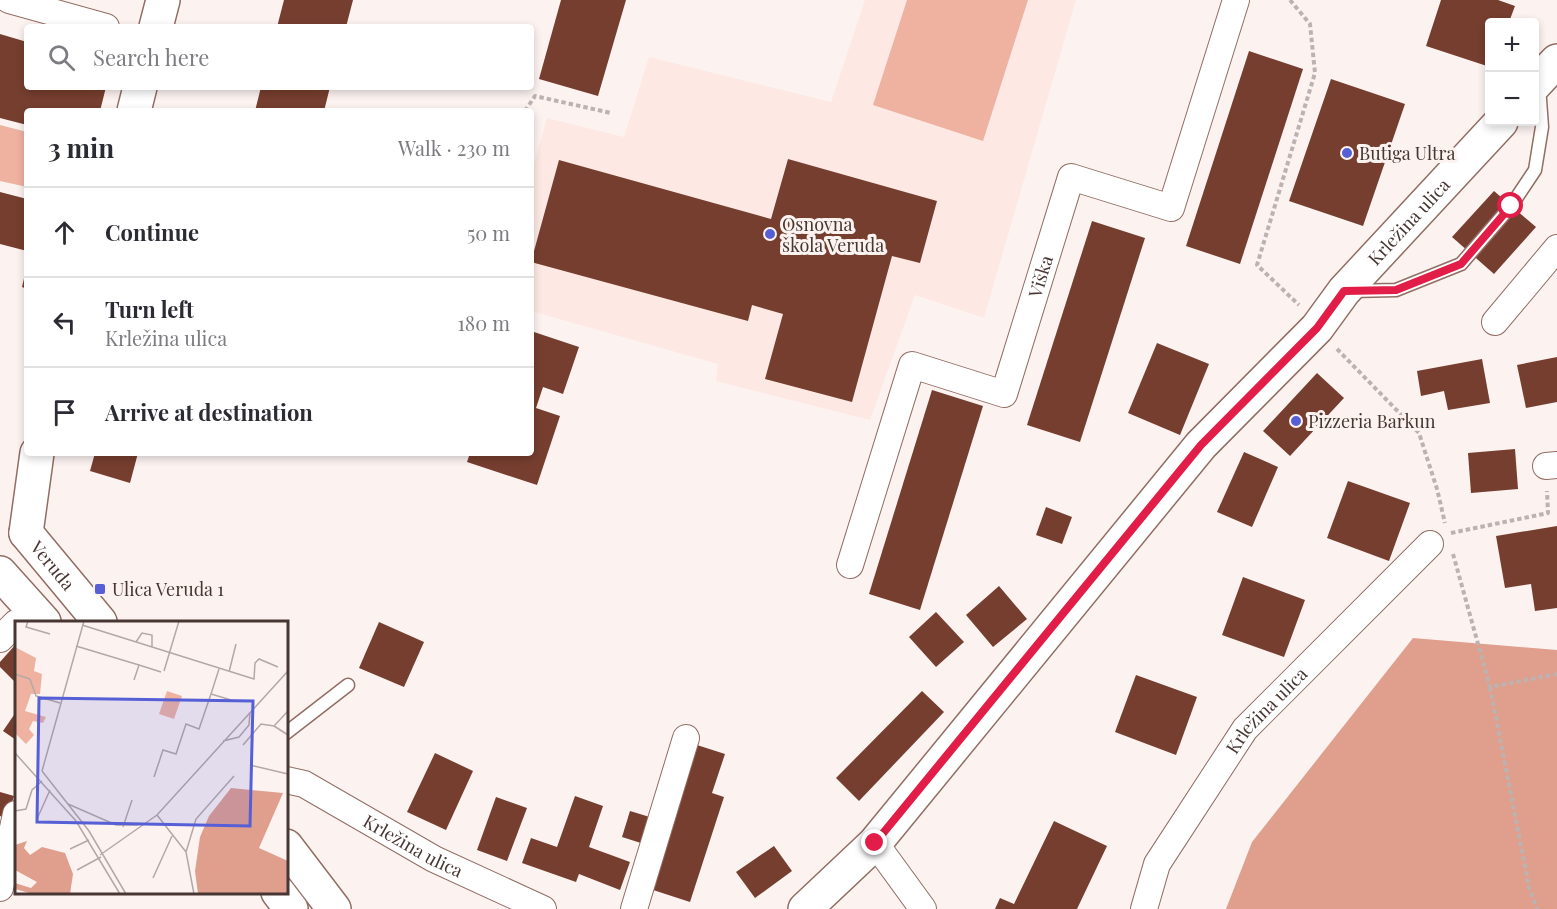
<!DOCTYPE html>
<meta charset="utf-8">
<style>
body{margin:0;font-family:"Playfair Display",serif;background:#f7f7f7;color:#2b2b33}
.controls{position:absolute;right:18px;top:18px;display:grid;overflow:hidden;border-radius:6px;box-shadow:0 3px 9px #0003}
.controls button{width:54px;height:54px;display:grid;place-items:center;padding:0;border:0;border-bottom:2px solid #e1e1e2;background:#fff;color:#2b2b33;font:30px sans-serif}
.stop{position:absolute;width:18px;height:18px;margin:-14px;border:4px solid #e11d48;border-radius:50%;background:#fff}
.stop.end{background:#e11d48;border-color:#fff;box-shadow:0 2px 6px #0008}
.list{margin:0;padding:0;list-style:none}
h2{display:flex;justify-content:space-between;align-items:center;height:78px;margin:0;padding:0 24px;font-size:26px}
h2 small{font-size:20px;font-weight:400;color:#7c7c81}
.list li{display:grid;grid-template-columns:39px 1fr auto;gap:18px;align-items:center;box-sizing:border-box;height:90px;padding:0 24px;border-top:2px solid #e1e1e2}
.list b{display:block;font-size:22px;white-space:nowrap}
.list p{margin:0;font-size:20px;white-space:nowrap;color:#7c7c81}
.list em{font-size:20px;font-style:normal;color:#7c7c81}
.icon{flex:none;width:33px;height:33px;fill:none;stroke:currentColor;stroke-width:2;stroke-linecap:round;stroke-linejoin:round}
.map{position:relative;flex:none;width:1557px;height:909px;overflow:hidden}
.search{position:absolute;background:#fff;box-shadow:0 3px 9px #0003;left:24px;top:24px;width:510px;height:66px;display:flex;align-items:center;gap:15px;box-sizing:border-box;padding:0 21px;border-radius:6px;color:#7c7c81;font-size:22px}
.panel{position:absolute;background:#fff;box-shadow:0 3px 9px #0003;left:24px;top:108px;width:510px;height:348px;border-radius:6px}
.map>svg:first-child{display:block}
.built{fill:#fde8e3}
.green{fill:#efb2a1}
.forest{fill:#e09e8d}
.building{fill:#763e2f}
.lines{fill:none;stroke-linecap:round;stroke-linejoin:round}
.lane-casing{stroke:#916d63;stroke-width:15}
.street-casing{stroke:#916d63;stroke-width:28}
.secondary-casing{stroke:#916d63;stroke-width:36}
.path{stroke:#bdb2af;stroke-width:4;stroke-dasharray:4.5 3;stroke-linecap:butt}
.lane{stroke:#fff;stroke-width:12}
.street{stroke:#fff;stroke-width:26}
.secondary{stroke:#fff;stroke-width:33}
.route{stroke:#e11d48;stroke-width:8}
.poi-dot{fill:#565fd6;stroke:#fcf3f1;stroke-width:2}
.labels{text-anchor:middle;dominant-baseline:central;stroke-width:6;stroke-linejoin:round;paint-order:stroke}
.poi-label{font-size:18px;fill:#473632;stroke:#fcf3f1;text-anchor:start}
.street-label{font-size:18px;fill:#473632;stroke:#fcf3f1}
.inset-road{fill:none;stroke:#b4a7a5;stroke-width:1.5}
.view{fill:#565fd6;fill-opacity:0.15;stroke:#565fd6;stroke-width:3}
.inset-edge{fill:none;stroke:#473632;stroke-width:3}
</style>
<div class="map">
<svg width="1557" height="909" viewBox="0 0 1557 909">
<rect width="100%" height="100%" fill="#fcf3f1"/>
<polygon class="built" points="865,0 1076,0 984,318 915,295 870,420 716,381 718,364 531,311 531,174 547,118 624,137 649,57 831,102"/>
<g class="green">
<polygon points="907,0 1028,0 983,141 873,105"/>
<polygon points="0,125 27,132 27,187 0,181"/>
</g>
<polygon class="forest" points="1413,638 1557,650 1557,909 1226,909 1252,842"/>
<g class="building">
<polygon points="284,0 353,0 346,27 277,27"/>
<polygon points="561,0 626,0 598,96 539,79"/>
<polygon points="1441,0 1498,0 1515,6 1509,22 1490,22 1490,67 1426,46"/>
<polygon points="0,34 27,42 27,87 106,87 100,111 27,111 27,125 0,118"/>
<polygon points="1249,51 1303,69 1240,264 1186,246"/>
<polygon points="1331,79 1405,104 1363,226 1289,201"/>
<polygon points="261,87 330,87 324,111 255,111"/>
<polygon points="788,159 937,201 920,263 892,256 852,402 765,379 783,314 752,305 748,321 531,262 559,160 771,219"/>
<polygon points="1494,191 1536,227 1494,274 1452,237"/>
<polygon points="0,192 27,199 27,251 0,244"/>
<polygon points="1092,221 1145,238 1080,442 1027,425"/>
<polygon points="26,270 27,270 27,289 22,287"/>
<polygon points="531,331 579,347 563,394 543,387 536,408 560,416 537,485 467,462 470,453 531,453"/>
<polygon points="1157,343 1209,364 1180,435 1128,413"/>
<polygon points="1557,357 1557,402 1526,408 1517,365"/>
<polygon points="1482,359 1490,403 1448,410 1444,391 1421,396 1417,371"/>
<polygon points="1317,373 1344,398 1290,456 1263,431"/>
<polygon points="932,390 983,406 920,610 869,594"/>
<polygon points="1515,449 1518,489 1471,493 1468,453"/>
<polygon points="1244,452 1278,467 1252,527 1217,512"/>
<polygon points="95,453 138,453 130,483 90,471"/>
<polygon points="1348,481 1410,503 1389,561 1327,538"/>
<polygon points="1046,507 1072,517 1062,544 1036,535"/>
<polygon points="1557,526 1557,608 1535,611 1531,584 1505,588 1496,536"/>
<polygon points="1243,577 1305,600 1284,657 1222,635"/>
<polygon points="999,586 1027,619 993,647 966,615"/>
<polygon points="936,612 964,642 936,667 909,637"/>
<polygon points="379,622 424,642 404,687 359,668"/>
<polygon points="16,644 16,683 0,667 0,662"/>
<polygon points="1136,675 1197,697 1176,755 1115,732"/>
<polygon points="922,691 944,712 859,801 836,778"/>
<polygon points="16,712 16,740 3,731"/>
<polygon points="697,745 725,754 712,793 724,797 690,902 650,889"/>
<polygon points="435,753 473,771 446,830 407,812"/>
<polygon points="0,792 14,796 7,819 0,816"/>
<polygon points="575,796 603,806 589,847 630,862 620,890 579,874 576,882 522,863 531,838 557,847"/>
<polygon points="496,797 527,808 507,861 477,850"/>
<polygon points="630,811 653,818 644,844 622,837"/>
<polygon points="1054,821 1107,846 1077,909 995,909 1000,898 1014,904"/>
<polygon points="774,846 792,871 755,898 736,872"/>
</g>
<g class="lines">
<g class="lane-casing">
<g id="lane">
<polyline points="1351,291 1396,290 1461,264 1511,206 1535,170 1542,127 1539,86"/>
<polyline points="286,733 348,685"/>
</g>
</g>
<g class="street-casing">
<g id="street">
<polyline points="9,0 106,27"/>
<polyline points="1495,322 1557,248"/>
<polyline points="1546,466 1557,465"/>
<path id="s1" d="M850,565l62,-200 92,29 67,-217 100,31 65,-208"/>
<polyline points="0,639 16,623"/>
<path id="s2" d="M286,780l18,4 130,75 109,50"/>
<polyline points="875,843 923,909"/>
<polyline points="0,888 16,814"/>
<polyline points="634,909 686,738"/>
<path id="s3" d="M1144,909l13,-45 88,-135 185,-185"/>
</g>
</g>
<g class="secondary-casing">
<g id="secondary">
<polyline points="156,27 163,0"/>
<polyline points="1534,85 1557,61"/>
<polyline points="134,111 140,87"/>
<path id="s4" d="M26,533l74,89"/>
<polyline points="26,533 37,453"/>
<polyline points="0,573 44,622"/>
<polyline points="286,846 334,909"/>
<polyline points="278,892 291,909"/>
<path id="s5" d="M805,909l70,-66 326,-398 116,-117 27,-37 157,-169"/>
</g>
</g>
<g class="path">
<polyline points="1290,0 1310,24 1315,73 1257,265 1299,305"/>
<polyline points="525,111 535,96 611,113"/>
<polyline points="1337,349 1419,433 1437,489 1445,523"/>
<polyline points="1451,533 1548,513 1547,491"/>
<polyline points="1453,554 1490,687 1557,674"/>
<polyline points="1490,687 1529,887 1537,909"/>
</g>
<use href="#lane" class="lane"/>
<use href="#street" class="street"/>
<use href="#secondary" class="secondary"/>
</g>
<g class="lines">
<polyline class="route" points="875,843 1201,445 1317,328 1344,291 1396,290 1461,264 1511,206"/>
</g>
<g class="poi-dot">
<circle cx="1347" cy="153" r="6"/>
<circle cx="770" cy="234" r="6"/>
<circle cx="1296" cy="421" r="6"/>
<rect x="94" y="583" width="12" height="12" rx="3"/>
</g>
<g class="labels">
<g class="poi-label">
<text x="1359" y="153">Butiga Ultra</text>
<text x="782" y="224">Osnovna<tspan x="782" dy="21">škola Veruda</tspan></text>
<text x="1308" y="421">Pizzeria Barkun</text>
<text x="112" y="589">Ulica Veruda 1</text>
</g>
<g class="street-label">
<text stroke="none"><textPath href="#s5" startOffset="916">Krležina ulica</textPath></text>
<text stroke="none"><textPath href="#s1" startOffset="429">Viška</textPath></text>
<text stroke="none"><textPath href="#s4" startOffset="42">Veruda</textPath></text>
<text stroke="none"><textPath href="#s3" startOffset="236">Krležina ulica</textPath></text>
<text stroke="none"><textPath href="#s2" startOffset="144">Krležina ulica</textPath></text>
</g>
</g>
<g transform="translate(15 621)">
<rect width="273" height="273" fill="#fcf3f1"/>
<path d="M0,26l21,11 -2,13 8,3 -2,20h-9l-6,17 21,6 -3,6 -10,-2 -4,8 5,6 -8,9 -11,-11zM152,70l15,5 -8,23 -15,-5z" fill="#efb2a1"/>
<path d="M216,167l52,5 -24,55 29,13v33h-90l-3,-23 5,-34 9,-21zM12,220l-3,7 6,7 12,-8 23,6 8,21 -3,20h-37l-18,-5v-6l16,5 6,-6 -22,-12v-25z" fill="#e09e8d"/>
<path class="inset-road" d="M13,0l-2,6 24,7M67,4l172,54 1,-16 4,-4 19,8M121,21l6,-9 10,2v12M61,25l63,19 -5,15M124,44l22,7M204,48l-8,25 20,6M149,50l15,-50M214,51l7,-28M0,53l15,5 6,17 24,7M273,90l-14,15 14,9M208,120l16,-4 10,-12 1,-13M228,124l18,-21 13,2M0,132l61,68 44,73M235,144l38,9M27,150l42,-150M27,150l47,60 37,63M139,156l9,-27 13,4 10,-30 13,5 12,-35M53,183l48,21h22M0,190l11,-2 6,-19 10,-9M142,194l29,37M22,198l13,-29M108,206l9,-27M55,228l19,-9M85,234l57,-40 131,-144M62,249l24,-13M138,257l19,-42M179,273l-8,-42 10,-33 38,-43"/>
<path class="view" d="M24,77l214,3 -3,125 -213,-4z"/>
<rect width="273" height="273" class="inset-edge"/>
</g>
</svg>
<div class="controls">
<button>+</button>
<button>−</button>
</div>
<div class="stop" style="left:1511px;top:206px"></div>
<div class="stop end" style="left:875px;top:843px"></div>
<div class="search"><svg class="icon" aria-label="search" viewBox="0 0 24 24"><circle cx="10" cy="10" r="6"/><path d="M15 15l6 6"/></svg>Search here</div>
<section class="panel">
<h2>3 min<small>Walk · 230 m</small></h2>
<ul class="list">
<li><svg class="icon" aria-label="ahead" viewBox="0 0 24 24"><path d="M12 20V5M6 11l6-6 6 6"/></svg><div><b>Continue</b></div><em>50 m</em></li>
<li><svg class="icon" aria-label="left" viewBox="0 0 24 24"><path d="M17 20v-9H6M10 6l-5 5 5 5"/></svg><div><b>Turn left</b><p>Krležina ulica</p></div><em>180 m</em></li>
<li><svg class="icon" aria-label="arrive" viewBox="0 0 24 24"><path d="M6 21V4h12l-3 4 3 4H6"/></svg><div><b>Arrive at destination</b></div></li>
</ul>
</section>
</div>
